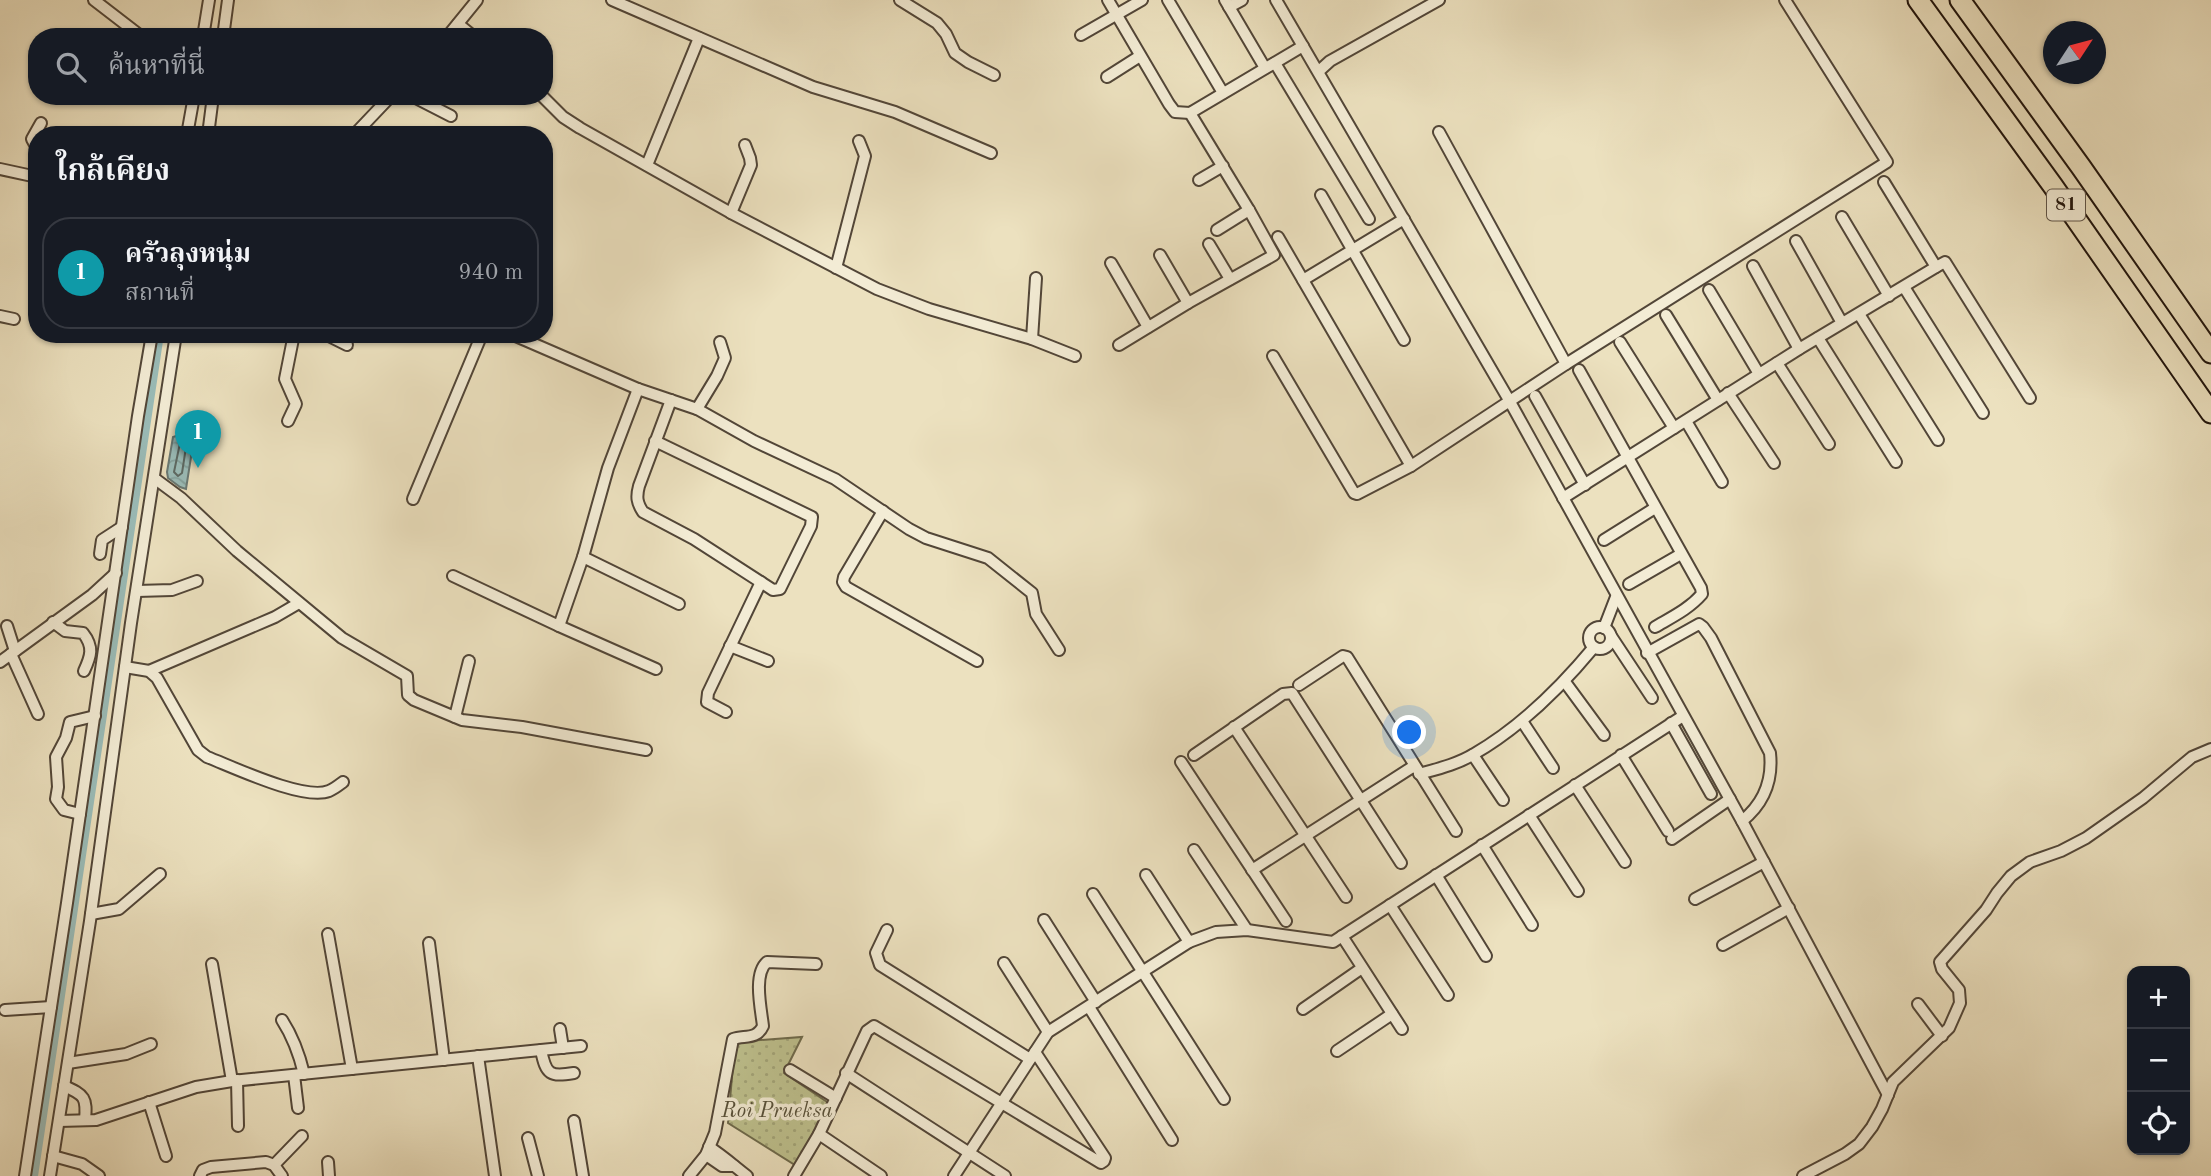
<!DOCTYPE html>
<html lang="th">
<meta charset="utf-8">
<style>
body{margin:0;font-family:"Old Standard TT","Noto Serif Thai",serif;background:#20242c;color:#f1f3f6}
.controls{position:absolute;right:21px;bottom:21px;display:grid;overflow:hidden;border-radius:14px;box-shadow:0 2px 5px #0004}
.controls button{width:63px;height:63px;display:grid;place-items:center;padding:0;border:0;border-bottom:2px solid #363941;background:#171b24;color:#f1f3f6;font:35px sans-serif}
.compass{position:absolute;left:2043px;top:21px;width:63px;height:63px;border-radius:50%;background:#171b24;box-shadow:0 2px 5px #0004;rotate:54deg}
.you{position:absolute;left:1410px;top:733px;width:24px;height:24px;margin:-18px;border:5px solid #fff;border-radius:50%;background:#1a73e8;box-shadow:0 0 0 10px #1a73e833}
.badge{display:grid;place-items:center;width:46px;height:46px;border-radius:50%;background:#c59692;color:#fff;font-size:23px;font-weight:700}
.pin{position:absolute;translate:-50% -58px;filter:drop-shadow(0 2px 4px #0008)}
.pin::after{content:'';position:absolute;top:37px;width:24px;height:21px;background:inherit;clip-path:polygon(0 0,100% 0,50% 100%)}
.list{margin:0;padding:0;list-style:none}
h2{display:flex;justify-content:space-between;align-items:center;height:91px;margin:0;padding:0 28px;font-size:30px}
h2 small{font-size:23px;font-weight:400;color:#9ea1a6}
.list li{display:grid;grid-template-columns:46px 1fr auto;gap:21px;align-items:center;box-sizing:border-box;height:112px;margin:0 14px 14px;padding:0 14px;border:2px solid #363941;border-radius:28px}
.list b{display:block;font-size:26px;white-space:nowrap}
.list p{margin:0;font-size:23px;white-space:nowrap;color:#9ea1a6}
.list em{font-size:23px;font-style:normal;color:#9ea1a6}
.icon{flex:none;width:38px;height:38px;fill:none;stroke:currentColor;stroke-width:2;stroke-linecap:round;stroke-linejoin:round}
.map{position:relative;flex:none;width:2211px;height:1176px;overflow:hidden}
.search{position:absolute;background:#171b24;box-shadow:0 2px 5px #0004;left:28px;top:28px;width:525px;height:77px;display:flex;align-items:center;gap:18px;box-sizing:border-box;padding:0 24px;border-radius:28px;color:#9ea1a6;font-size:26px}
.panel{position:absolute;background:#171b24;box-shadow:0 2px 5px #0004;left:28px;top:126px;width:525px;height:217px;border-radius:28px}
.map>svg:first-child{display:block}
.park{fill:url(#park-dots);stroke:#6e6a4c;stroke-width:2}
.water{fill:url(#water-waves);stroke:#697873;stroke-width:2}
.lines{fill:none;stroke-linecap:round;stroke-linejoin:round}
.shore{stroke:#5c6862;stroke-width:2}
.canal{stroke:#9abcb8;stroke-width:10}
.street-casing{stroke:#524638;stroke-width:14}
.highway-casing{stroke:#1f130b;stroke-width:23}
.street{stroke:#f3ecd5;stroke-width:10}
.highway{stroke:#ece1bf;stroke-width:19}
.labels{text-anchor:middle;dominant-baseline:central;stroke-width:7;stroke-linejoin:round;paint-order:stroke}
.shield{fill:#f3ecd5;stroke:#5f5448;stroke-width:2}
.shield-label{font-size:19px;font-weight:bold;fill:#1f130b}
.park-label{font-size:21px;font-style:italic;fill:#575039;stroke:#f3ecd5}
</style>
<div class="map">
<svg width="2211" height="1176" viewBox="0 0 2211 1176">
<defs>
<pattern id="park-dots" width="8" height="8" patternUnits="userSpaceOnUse" patternTransform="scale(1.75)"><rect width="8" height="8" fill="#bec18e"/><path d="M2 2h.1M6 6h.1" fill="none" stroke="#a3a579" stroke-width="1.8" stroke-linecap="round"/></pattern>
<pattern id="water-waves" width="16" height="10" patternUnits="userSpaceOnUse" patternTransform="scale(1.75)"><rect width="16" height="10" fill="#9abcb8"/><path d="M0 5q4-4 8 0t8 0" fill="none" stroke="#84a19d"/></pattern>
</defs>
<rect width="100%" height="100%" fill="#ece1bf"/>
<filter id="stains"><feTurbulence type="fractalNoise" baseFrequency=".00286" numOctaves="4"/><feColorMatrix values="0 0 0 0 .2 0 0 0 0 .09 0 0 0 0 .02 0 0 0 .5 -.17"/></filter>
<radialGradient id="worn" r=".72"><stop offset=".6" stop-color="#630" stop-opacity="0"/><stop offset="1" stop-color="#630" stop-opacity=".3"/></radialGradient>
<polygon class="park" points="802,1037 784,1073 830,1104 795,1165 728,1123 735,1042"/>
<polygon class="water" points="179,435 194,438 186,489 180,487 168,478 167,472 173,437"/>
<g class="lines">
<polygon class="shore" points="180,443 184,443 186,447 182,473 178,476 174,472"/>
<polyline class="canal" points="33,1176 159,334"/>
<g class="street-casing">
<g id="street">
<polyline points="94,0 142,37"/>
<polyline points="612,0 813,87 895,112 991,153"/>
<polyline points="900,0 937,23 946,34 955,53 968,62 994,75"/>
<polyline points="1108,0 1169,104 1175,112 1190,113 1303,46"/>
<polyline points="1168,0 1223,93"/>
<polyline points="1225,0 1265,68"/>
<polyline points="1276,0 1509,400 1742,821 1888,1095"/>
<polyline points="1229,7 1242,0"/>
<polyline points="458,24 474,37"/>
<polyline points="1081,35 1142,0"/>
<polyline points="203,37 209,0"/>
<polyline points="223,37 228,0"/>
<polyline points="447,37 477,0"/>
<polyline points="1275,63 1369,219"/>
<polyline points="1319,71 1330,61 1439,0"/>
<polyline points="1107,77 1140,56"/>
<polyline points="412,96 451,116"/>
<polyline points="542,96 563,117 580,128 731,213 877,289 929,309 1032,339 1075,356"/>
<polyline points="66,135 67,134"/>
<polyline points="187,135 194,96"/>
<polyline points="208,135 213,96"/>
<polyline points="354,135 391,96"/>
<polyline points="37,148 32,139 41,123"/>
<polyline points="647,165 699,38"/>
<polyline points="0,169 37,177"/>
<polyline points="1199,180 1223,166"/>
<polyline points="1321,195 1404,340"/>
<polyline points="731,213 751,165 750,158 745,145"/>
<polyline points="1842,217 1889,296"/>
<polyline points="1217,230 1249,210"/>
<polyline points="1278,237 1411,466"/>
<polyline points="1796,241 1842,323"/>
<polyline points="1209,244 1230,279"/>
<polyline points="1160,255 1188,303"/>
<polyline points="1111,263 1148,327"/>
<polyline points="1753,266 1799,349"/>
<polyline points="1936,267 1945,262 2030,398"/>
<polyline points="836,268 865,156 859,141"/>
<polyline points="1303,280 1404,219"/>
<polyline points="1904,287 1983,413"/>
<polyline points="1709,290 1759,374"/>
<polyline points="1859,314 1938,440"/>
<polyline points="1666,315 1718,400"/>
<polyline points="0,316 14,319"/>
<polyline points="325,334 347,345"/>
<polyline points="511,334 638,389 697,409 754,441 835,479 909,529 926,538 988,558 1032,593 1036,614 1059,650"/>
<polyline points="1818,338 1896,462"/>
<polyline points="1032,339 1036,278"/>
<polyline points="1620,342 1674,428"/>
<polyline points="1119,345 1188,303 1274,255 1249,210 1190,113"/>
<polyline points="1273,356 1354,493 1357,494 1411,466 1566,364 1439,132"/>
<polyline points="1777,363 1829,444"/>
<polyline points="1566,364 1887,162 1785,0"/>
<path d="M1579,370l122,218 1,6c-13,15 -30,23 -47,33"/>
<polyline points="1728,393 1774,463"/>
<polyline points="1535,396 1585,485"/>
<polyline points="697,409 717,376 725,358 720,342"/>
<polyline points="288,421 296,404 285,379 294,334"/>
<polyline points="1686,421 1722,482"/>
<path d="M655,441l157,76 -1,9 -31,63 -7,1 -79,-51 -51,-27c-6,-9 -7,-15 -4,-26l32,-86"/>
<polyline points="154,478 181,498 237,551 342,638 407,676 408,695 414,700 462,720 522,727 646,750"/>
<polyline points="1563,498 1799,349 1936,267 1884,182"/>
<polyline points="413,499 482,334"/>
<polyline points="883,511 844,577 843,582 846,587 977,661"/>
<polyline points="1604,540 1655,508"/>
<polyline points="100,554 102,540 122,527"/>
<polyline points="583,557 679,604"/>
<polyline points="453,576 559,626 583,557 608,468 638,389"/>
<polyline points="1629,584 1681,554"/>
<polyline points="137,591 172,590 197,581"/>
<path d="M53,622l12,9 18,2c11,14 8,23 1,38"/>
<polyline points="7,626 15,651"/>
<polyline points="559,626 656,669"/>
<circle cx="1600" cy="638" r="11"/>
<polyline points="1604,628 1616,597"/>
<polyline points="1611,636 1652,698"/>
<polyline points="730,646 768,661"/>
<path d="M1647,653l52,-29 4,3 8,11 59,115c3,28 -7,51 -28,68"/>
<polyline points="11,654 38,714"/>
<polyline points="0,662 92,595 116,573"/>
<path d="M125,667l24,4 8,7 41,72 9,7c26,10 97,44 122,34 5,-2 10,-6 14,-9"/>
<polyline points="149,671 275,617 299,603"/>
<polyline points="1565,682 1604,735"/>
<polyline points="1299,685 1343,656 1347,657 1456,831"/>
<polyline points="726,712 707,702 708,693 761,582"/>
<polyline points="455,717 469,661"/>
<polyline points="1522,721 1553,768"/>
<polyline points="1671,723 1711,794"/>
<polyline points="1234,727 1346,897"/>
<polyline points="1194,755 1283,694 1292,693 1401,863"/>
<polyline points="1473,755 1503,800"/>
<polyline points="1621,755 1668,831"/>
<polyline points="1181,762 1286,921"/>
<path d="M1419,774c18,-5 39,-10 55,-20 47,-27 86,-66 120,-107"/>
<polyline points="1575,785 1625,862"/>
<polyline points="80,814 64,810 56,799 58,787 56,757 66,738 70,722 95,716"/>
<polyline points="1529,815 1578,891"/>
<polyline points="1672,839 1730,799"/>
<polyline points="1482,845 1532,925"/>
<polyline points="1194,850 1247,930"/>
<polyline points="1252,870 1414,766"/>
<polyline points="1146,875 1189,942"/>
<polyline points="1436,875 1486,956"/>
<polyline points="1093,894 1224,1099"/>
<polyline points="1695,899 1764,862"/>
<polyline points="1390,905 1448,995"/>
<polyline points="91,914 119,909 160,874"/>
<polyline points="1044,920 1096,1002"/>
<polyline points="887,930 876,953 880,965 1030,1059"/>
<polyline points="328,934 352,1069"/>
<polyline points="1342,936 1402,1029"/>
<polyline points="429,943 444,1060"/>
<polyline points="1723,945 1789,908"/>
<polyline points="1004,963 1048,1032"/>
<polyline points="212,964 232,1081"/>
<polyline points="1918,1004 1942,1036"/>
<polyline points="1089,1007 1172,1140"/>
<polyline points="1303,1009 1362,968"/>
<polyline points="5,1010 51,1007"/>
<path d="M282,1020c11,17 17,33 22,54"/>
<polyline points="560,1029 563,1048"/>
<path d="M541,1050c5,25 9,27 33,23"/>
<polyline points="1337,1051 1392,1014"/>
<polyline points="478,1056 495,1176"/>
<polyline points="68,1063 126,1054 151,1044"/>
<polyline points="790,1070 836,1098"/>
<polyline points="846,1073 1005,1176"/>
<polyline points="294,1075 298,1108"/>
<polyline points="237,1080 238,1126"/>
<path d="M64,1086c21,9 23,12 21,34"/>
<polyline points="149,1102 166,1156"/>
<polyline points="59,1121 96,1120 196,1087 232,1081 581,1046"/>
<polyline points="574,1121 583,1176"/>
<polyline points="819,1134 881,1176"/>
<polyline points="528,1138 538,1176"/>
<path d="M709,1147c14,9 25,19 38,29"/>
<polyline points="706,1155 722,1166 734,1166"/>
<polyline points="53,1156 82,1164 99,1176"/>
<polyline points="328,1162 329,1176"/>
<polyline points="274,1165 302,1136"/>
<polyline points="25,1176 67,903 138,416 152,334"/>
<polyline points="50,1176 90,921 131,623 176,334"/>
<polyline points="200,1176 203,1170 211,1167 266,1162 274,1165 282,1176"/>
<path d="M689,1176l17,-21 9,-22 18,-94c11,-4 24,1 30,-13 -2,-17 -10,-52 4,-64l49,2"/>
<polyline points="794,1176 819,1134 867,1031 874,1026 1101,1163 1104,1161 1105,1158 1035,1052"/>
<polyline points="954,1176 1048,1032 1189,942 1216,932 1247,930 1333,942 1683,716"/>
<polyline points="1803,1176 1845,1154 1859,1144 1872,1127 1882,1109 1893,1082 1949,1028 1960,1003 1959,990 1942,969 1940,962 1986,910 1997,893 2011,876 2030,862 2061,851 2086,838 2143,798 2192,757 2211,749"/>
</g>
</g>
<g class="highway-casing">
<g id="highway">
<polyline points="1918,0 2053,186 2211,413"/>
<polyline points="1960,0 2081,167 2211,353"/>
</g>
</g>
<use href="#street" class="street"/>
<use href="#highway" class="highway"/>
</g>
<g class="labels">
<rect class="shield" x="2047" y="189.5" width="38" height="31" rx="5"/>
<g class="shield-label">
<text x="2066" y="205">81</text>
</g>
<g class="park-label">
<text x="777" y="1111">Roi Prueksa</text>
</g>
</g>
<rect width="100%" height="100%" filter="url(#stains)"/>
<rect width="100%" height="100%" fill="url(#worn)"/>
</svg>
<div class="controls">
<button>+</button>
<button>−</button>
<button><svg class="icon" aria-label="locate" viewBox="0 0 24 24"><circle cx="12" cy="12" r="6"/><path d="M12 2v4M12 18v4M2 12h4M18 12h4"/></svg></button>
</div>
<svg class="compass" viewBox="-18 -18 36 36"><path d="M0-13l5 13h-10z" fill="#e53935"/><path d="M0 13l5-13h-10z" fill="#9ea1a6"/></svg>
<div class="you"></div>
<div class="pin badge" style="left:198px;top:468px;background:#0f9aa8">1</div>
<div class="search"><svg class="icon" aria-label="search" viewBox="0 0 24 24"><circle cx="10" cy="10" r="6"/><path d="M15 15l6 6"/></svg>ค้นหาที่นี่</div>
<section class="panel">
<h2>ใกล้เคียง<small></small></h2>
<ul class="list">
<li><span class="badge" style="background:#0f9aa8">1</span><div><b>ครัวลุงหนุ่ม</b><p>สถานที่</p></div><em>940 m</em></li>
</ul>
</section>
</div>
